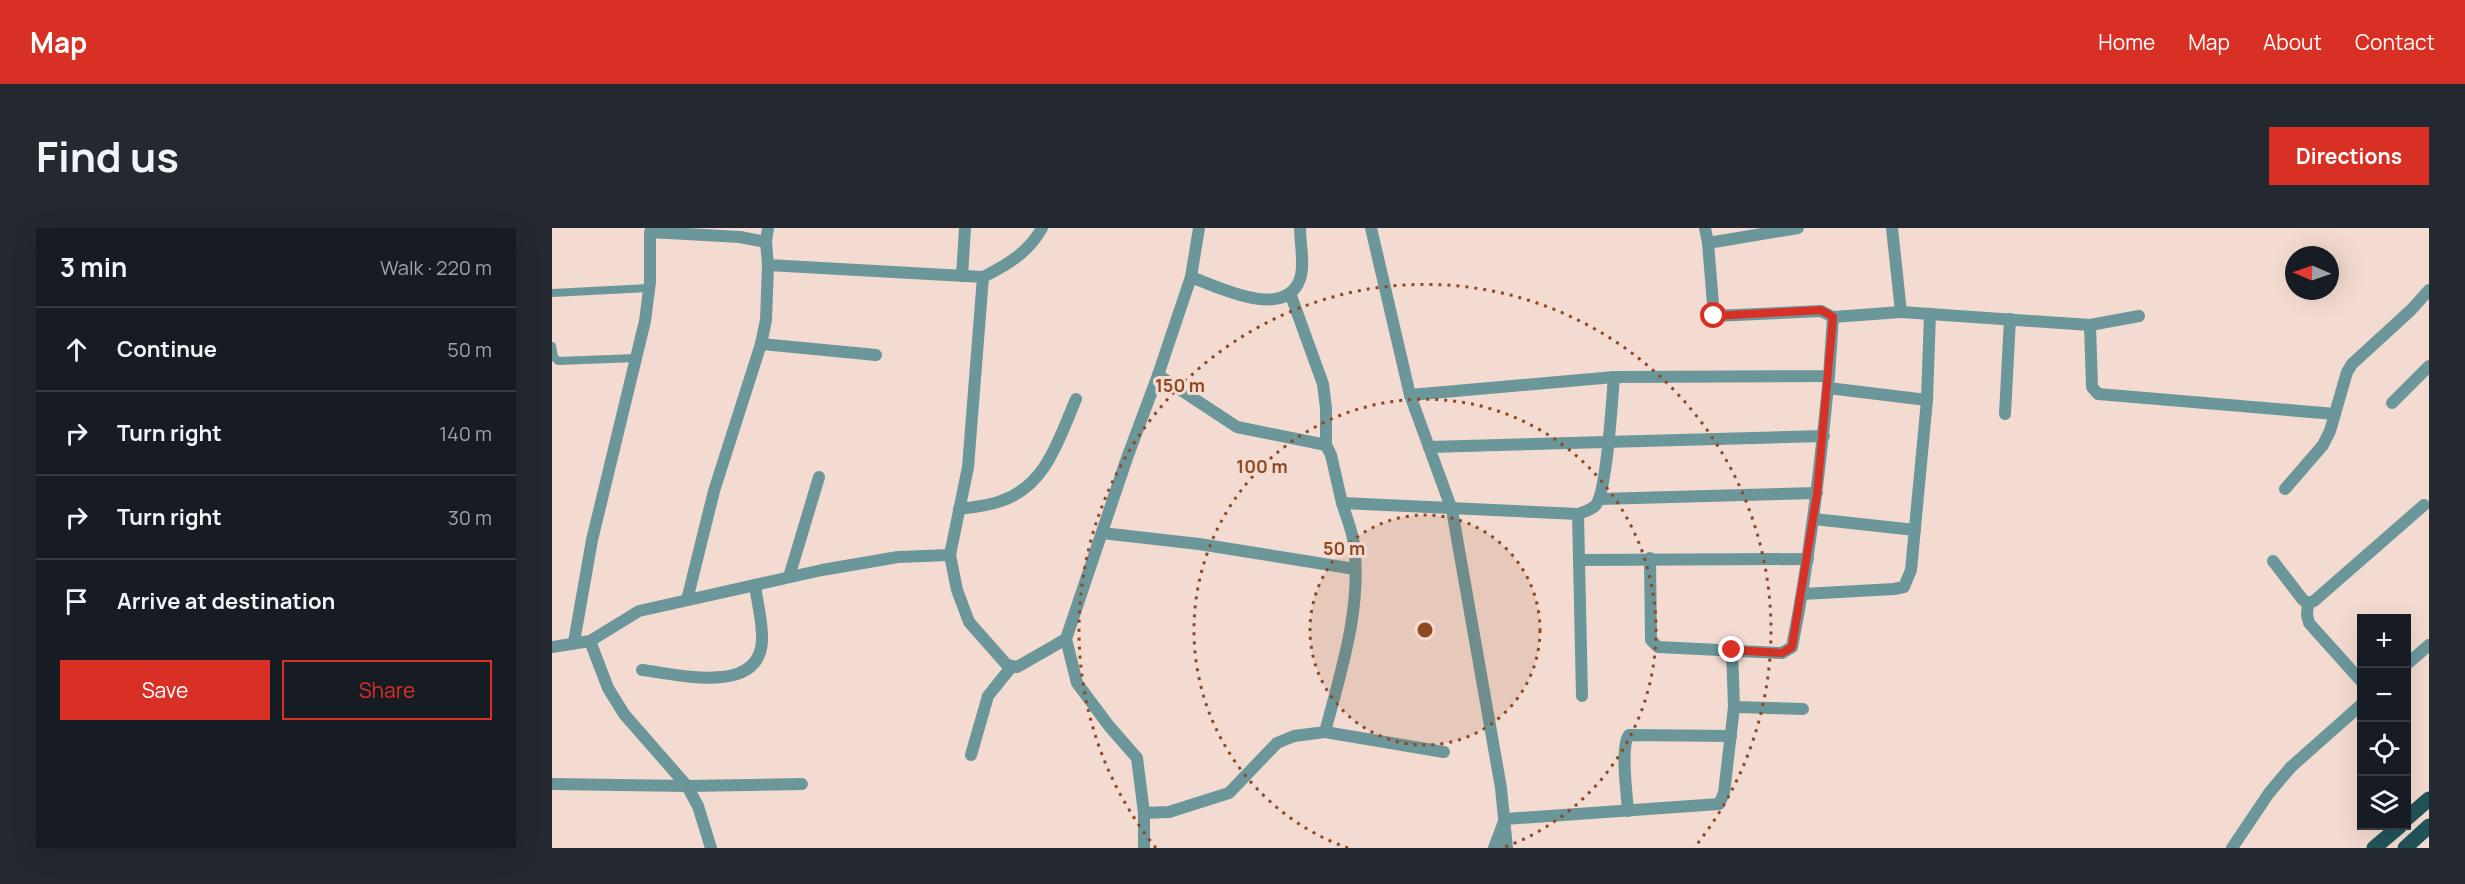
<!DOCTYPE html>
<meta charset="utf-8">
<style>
body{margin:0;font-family:Manrope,sans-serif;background:#242831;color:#f1f3f6}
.controls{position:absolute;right:18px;bottom:18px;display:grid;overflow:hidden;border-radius:0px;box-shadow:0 6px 24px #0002}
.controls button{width:54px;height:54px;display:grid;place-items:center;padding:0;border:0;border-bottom:2px solid #363941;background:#171b24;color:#f1f3f6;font:30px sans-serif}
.compass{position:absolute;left:1733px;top:18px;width:54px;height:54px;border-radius:50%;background:#171b24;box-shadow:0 6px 24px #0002;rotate:272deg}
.stop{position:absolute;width:18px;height:18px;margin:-14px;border:4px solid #d93025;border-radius:50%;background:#fff}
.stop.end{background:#d93025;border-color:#fff;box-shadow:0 2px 6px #0008}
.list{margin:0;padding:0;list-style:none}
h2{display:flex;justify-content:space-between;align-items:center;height:78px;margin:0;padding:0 24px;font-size:26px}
h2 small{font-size:20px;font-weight:400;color:#9ea1a6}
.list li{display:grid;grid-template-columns:39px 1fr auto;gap:18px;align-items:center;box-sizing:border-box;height:84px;padding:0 24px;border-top:2px solid #363941}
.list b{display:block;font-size:22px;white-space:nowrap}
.list em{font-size:20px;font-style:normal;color:#9ea1a6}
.actions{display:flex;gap:12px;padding:18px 24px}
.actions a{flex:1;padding:14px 0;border:2px solid #d93025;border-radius:0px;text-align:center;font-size:21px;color:#d93025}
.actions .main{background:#d93025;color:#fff}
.icon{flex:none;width:33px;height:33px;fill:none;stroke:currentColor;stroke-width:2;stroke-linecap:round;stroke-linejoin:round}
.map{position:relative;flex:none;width:1877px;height:620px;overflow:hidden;border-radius:0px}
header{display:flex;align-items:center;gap:36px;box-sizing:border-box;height:84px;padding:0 30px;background:#d93025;color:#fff}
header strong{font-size:28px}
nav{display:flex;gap:33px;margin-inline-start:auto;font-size:21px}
.intro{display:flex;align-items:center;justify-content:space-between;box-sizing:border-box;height:144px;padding:0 36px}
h1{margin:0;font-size:42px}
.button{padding:15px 27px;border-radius:0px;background:#d93025;color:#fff;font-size:21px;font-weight:700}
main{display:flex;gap:36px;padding:0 36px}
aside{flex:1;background:#171b24;border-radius:0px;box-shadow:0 6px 24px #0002}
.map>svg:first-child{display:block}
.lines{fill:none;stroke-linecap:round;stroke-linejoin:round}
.service{stroke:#6b979a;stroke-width:8}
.minor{stroke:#6b979a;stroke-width:12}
.primary{stroke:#215458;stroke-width:15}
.route{stroke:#d93025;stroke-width:8}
.ring{fill:none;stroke:#8e4822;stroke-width:3;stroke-dasharray:3 6}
.centre{fill:#8e4822;stroke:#f4dbd1;stroke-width:3}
.ring-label{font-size:18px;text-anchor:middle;font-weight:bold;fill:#8e4822;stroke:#f4dbd1;stroke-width:6;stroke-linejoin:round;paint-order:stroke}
</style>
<header>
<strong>Map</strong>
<nav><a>Home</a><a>Map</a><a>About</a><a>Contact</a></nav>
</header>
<div class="intro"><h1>Find us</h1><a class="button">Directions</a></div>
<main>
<aside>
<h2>3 min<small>Walk · 220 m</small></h2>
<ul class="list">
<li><svg class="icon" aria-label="ahead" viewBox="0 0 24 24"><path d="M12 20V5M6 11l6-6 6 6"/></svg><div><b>Continue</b></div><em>50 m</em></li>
<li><svg class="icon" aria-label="right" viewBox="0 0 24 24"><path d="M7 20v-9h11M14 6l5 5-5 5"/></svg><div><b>Turn right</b></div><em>140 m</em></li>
<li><svg class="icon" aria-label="right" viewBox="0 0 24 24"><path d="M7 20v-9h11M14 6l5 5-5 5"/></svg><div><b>Turn right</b></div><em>30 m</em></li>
<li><svg class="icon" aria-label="arrive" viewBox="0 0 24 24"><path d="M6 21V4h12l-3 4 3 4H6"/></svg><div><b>Arrive at destination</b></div></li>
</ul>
<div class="actions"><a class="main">Save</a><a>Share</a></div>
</aside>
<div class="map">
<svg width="1877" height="620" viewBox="0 0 1877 620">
<rect width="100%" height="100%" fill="#f4dbd1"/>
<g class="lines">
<g class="service">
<polyline points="0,65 97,60"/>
<polyline points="0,118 2,129 6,133 84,130"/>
</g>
<g class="minor">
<polyline points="819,0 858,167 900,282 949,560 955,620"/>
<polyline points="1153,0 1156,15 1246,0"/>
<polyline points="214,14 216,37 431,49 416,239 398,327"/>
<polyline points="1156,15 1162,88 1269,83 1281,89"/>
<polyline points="410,48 413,0"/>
<path d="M431,49c24,-12 46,-25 59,-49"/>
<path d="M639,49c27,10 94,44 109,2 5,-14 0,-36 0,-51"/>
<polyline points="738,65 771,156 774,180 774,217"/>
<polyline points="1378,86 1538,97 1587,88"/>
<polyline points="1538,97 1540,159 1546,166 1783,186"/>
<polyline points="209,116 324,127"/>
<path d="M606,147l79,52 89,18 5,10 11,48 236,11c5,-2 13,-4 17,-8 12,-12 17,-108 19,-129l215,-1 4,-59 68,-5 -9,-84"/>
<polyline points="1276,160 1375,172"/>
<polyline points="858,167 1062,149"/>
<polyline points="1840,175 1877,138"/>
<polyline points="1453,186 1458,91"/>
<polyline points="877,219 1272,208"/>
<polyline points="1733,261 1771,217 1778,203 1795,144 1800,136 1859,82 1877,62"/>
<polyline points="1047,271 1265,265"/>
<path d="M407,281c14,-2 29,-3 42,-8 45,-15 58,-62 75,-102"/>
<polyline points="1026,286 1030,468"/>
<polyline points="1262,291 1363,302"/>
<polyline points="550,305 647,316 803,341"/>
<path d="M1098,330l1,82 7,7 124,6 10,-6c18,-90 28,-180 37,-271"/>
<polyline points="1027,332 1256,331"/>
<polyline points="1721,333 1751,372 1756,375 1762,373 1872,277"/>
<polyline points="237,349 267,249"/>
<polyline points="1251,366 1342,361 1352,359 1359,342 1375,172 1378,86 1349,84"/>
<polyline points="135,372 162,263 209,116 214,92 216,37"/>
<polyline points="1756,375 1755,387 1757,395 1810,454"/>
<polyline points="38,413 87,383 270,342 346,329 398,327 405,362 417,394 455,437 465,439 514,411"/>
<polyline points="22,414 40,312 93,93 98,54 98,4 188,9 214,14 216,0"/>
<polyline points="0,419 38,413 56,460 72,486 135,558 146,578 159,620"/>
<polyline points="1854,437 1877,417"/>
<path d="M90,442c34,4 117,26 120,-29 1,-18 -5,-39 -7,-56"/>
<polyline points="1182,479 1251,481"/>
<polyline points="773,504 892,524"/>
<polyline points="419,527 436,468 460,438"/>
<polyline points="0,556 135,558 250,556"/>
<path d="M1076,583c-1,-16 -8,-65 1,-76l102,1"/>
<path d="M592,585l25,-1 60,-19 48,-50 17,-7 31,-4c16,-61 37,-124 29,-188 -2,-14 -8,-28 -12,-41"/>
<polyline points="592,620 592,585 585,530 557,498 525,455 514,411 575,230 606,147 639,49 647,0"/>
<polyline points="942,620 953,591 1167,576 1172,565 1182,479 1180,422"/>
<polyline points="1680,620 1717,565 1739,539 1810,476"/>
</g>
<g class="primary">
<polyline points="1854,591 1877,571"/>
<polyline points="1822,620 1848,598"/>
<polyline points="1853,620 1877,598"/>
</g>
</g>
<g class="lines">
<polyline class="route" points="1162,88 1269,82 1281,89 1265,266 1240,419 1230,425 1180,422"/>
</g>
<circle cx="873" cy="402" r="115" fill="#8e4822" fill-opacity=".12"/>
<g class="ring">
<circle cx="873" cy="402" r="115"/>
<path d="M796 620A231 231 0 1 1 950 620"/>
<path d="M604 620A346 346 0 1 1 1142 620"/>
</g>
<circle cx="873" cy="402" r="9" class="centre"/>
<g class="ring-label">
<text x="628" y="164">150 m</text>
<text x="710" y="245">100 m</text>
<text x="792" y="327">50 m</text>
</g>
</svg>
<div class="controls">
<button>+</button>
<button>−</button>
<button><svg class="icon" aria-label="locate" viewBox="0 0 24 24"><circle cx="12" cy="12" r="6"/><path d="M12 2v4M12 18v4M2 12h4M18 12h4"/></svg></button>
<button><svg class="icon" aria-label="layers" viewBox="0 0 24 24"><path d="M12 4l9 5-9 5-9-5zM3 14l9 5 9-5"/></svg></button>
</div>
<svg class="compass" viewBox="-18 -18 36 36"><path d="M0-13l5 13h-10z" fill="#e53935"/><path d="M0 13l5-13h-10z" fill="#9ea1a6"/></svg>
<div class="stop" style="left:1162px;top:88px"></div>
<div class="stop end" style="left:1180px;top:422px"></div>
</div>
</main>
